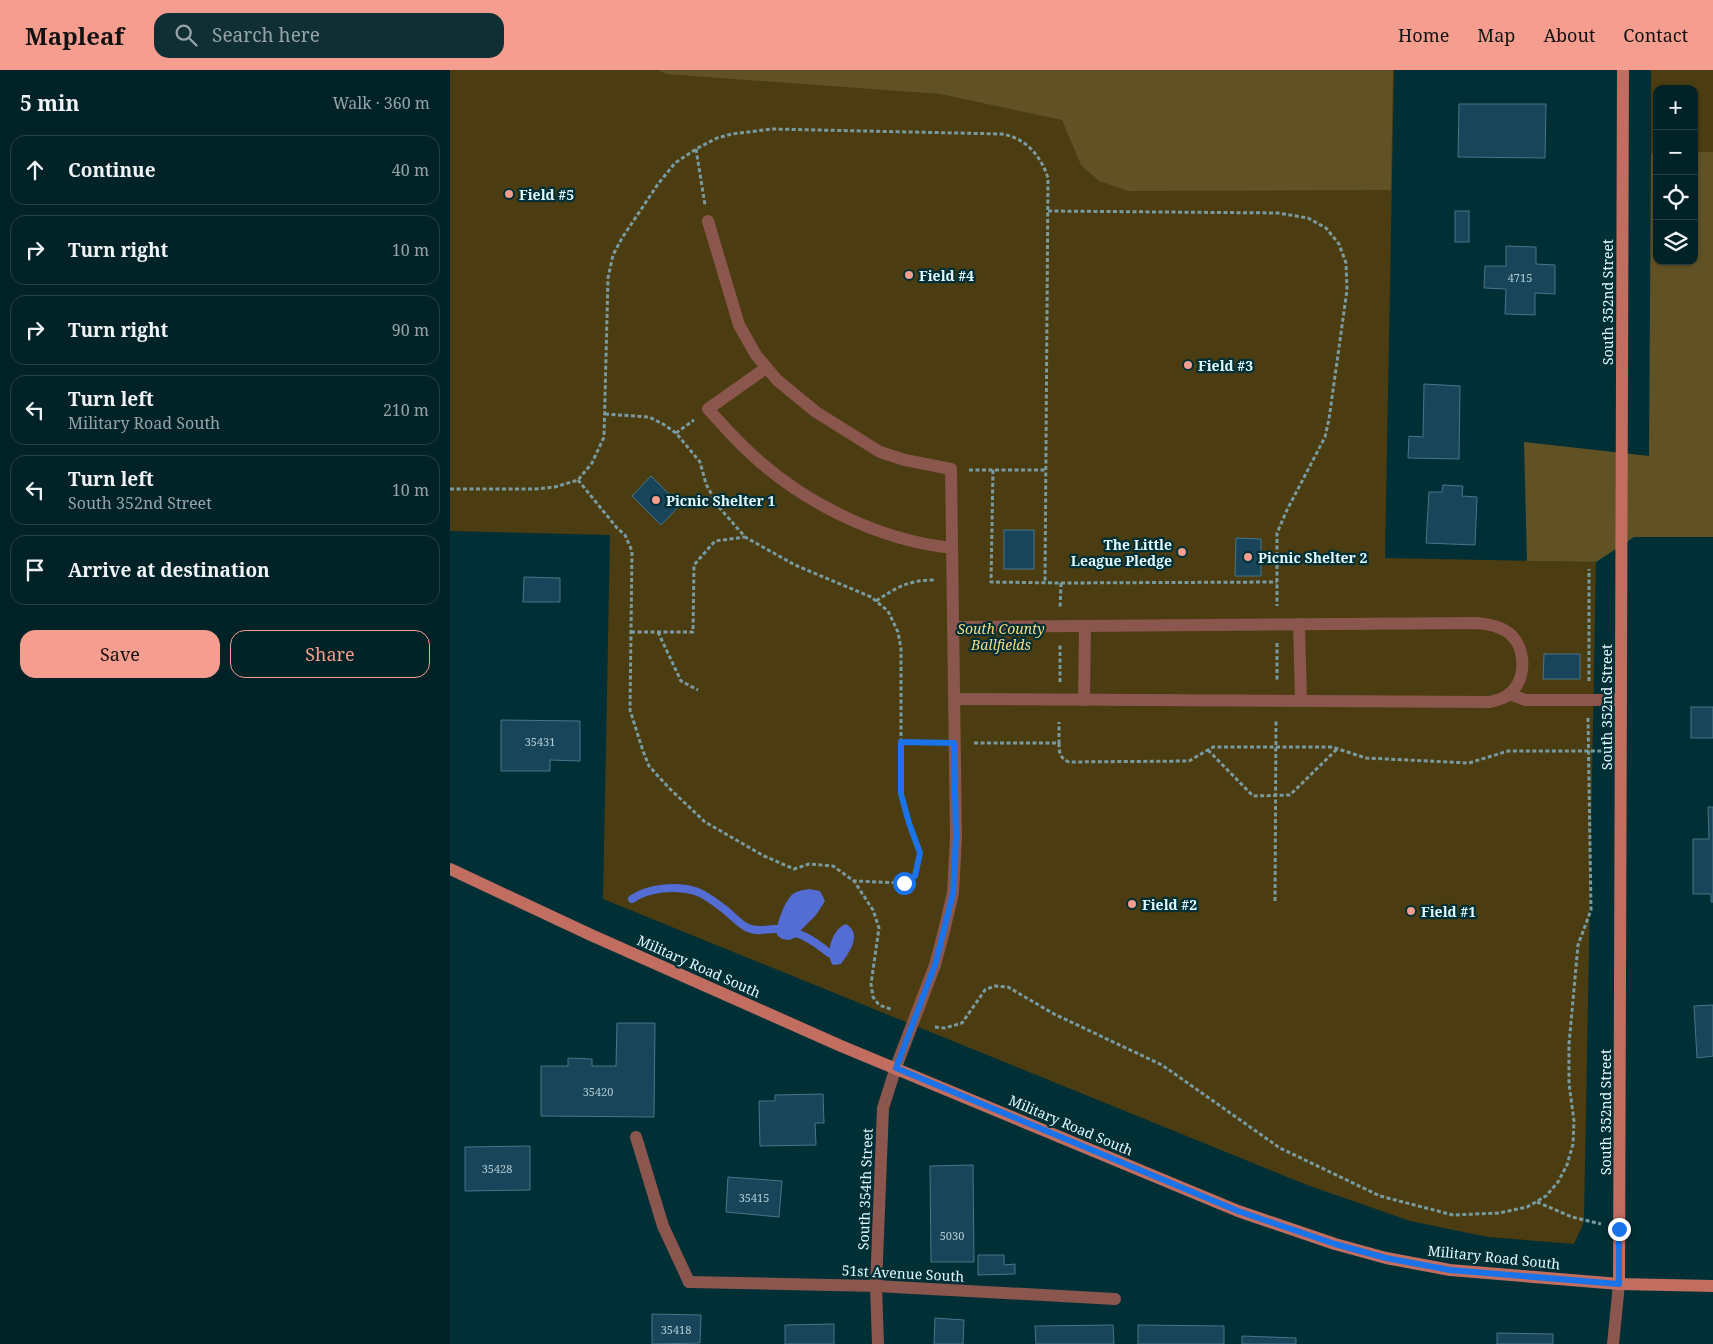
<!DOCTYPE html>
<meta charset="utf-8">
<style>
body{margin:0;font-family:"Noto Serif",serif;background:#0f2f34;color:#f1f3f6}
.controls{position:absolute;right:15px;top:15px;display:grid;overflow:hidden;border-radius:10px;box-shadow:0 1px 4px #0004}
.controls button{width:45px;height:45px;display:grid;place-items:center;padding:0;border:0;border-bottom:1px solid #234045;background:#012328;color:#f1f3f6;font:25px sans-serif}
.stop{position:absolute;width:15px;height:15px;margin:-11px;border:4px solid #1a73e8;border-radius:50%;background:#fff}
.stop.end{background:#1a73e8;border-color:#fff;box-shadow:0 1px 5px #0008}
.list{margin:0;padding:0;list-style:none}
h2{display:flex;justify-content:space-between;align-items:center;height:65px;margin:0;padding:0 20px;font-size:21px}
h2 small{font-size:16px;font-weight:400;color:#96a4a8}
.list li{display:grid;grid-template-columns:32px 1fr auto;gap:15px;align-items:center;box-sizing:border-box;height:70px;margin:0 10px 10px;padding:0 10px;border:1px solid #234045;border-radius:15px}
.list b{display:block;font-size:19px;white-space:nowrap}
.list p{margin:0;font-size:16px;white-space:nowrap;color:#96a4a8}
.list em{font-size:16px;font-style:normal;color:#96a4a8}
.actions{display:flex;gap:10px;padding:15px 20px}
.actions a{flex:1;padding:11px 0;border:1px solid #f59d8e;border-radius:15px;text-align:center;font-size:18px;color:#f59d8e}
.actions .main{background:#f59d8e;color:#111}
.icon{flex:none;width:28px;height:28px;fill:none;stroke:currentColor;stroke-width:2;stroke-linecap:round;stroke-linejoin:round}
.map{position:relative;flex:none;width:1263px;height:1274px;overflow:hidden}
header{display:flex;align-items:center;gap:30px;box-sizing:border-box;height:70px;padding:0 25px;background:#f59d8e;color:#111}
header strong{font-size:24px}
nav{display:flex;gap:28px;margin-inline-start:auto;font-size:18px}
.search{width:350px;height:45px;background:#0f2f34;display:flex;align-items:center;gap:12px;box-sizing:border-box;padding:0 18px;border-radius:15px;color:#96a4a8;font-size:19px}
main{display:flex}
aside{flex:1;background:#012328}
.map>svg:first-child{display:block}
.green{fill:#4b3c11}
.forest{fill:#615226}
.water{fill:#536dd5}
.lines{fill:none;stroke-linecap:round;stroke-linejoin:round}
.stream{stroke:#536dd5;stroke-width:8}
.building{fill:#184559;stroke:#48758a}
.path{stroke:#799ba0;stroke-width:3;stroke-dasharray:4 2.5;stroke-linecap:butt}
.lane{stroke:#8b564d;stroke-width:12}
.street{stroke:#8b564d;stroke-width:12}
.secondary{stroke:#c16d5f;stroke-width:12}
.route{stroke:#1a73e8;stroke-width:6}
.poi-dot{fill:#f59d8e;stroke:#012f36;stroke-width:2}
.labels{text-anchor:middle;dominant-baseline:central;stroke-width:4.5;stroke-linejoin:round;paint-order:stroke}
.number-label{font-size:11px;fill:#b0cdd5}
.poi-label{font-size:14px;font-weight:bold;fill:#e3fafe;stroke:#012f36;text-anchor:start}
.street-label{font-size:14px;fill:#e3fafe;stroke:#012f36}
.park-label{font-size:14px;font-style:italic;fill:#fbdb82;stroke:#012f36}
</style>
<header>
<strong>Mapleaf</strong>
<div class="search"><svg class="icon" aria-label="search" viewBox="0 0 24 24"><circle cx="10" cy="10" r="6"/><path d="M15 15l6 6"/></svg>Search here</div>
<nav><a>Home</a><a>Map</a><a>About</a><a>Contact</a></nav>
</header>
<main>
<aside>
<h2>5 min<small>Walk · 360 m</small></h2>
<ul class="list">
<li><svg class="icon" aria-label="ahead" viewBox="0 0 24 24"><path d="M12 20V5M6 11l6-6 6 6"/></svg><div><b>Continue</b></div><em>40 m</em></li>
<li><svg class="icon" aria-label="right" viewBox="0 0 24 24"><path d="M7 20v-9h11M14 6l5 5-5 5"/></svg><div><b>Turn right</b></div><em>10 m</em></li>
<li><svg class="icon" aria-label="right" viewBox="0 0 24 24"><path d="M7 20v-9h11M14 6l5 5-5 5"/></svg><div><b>Turn right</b></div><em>90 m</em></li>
<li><svg class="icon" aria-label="left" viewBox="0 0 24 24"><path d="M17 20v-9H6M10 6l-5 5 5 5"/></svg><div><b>Turn left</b><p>Military Road South</p></div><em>210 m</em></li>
<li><svg class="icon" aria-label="left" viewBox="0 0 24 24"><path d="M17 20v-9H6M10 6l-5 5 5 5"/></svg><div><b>Turn left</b><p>South 352nd Street</p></div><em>10 m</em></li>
<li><svg class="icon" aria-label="arrive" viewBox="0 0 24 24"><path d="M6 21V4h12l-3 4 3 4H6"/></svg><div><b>Arrive at destination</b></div></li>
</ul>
<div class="actions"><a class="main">Save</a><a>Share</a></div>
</aside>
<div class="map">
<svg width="1263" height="1274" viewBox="0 0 1263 1274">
<rect width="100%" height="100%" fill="#012f36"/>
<g class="green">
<polygon points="0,0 944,0 935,488 1146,492 1134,1152 1124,1174 1038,1167 960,1151 857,1115 153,829 160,465 0,461"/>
<polygon points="1201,0 1263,0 1263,82 1244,82 1244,19 1207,19 1207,83 1201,83"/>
</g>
<g class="forest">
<polygon points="208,0 943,0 941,120 678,121 649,111 631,95 612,50 490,24 216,4"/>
<polygon points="1244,82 1263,82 1263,467 1184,467 1146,492 1077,491 1074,372 1199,386 1201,83 1207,83 1207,191 1244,191"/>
</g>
<g class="water">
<path d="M359,819l11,2 5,10 -9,14 -15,15 -4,7 -8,3 -7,-1 -5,-4c-2,-9 8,-35 16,-41 4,-3 10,-4 16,-5z"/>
<path d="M396,854c17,10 3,29 -5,40l-8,1c-9,-11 0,-37 13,-41z"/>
</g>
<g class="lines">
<path class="stream" d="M182,829c16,-11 44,-14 63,-8 10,3 20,11 29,18 8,6 15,15 24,19 12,5 18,0 30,1 21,2 35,11 51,24"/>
</g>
<g class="building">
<polygon points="1009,34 1096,34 1095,88 1008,87"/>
<rect x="1005" y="141" width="14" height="31"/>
<polygon points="1056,176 1086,177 1086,194 1105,195 1105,224 1085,223 1085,245 1055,244 1056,219 1034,218 1035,196 1056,196"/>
<polygon points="974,314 1010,316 1009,389 958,388 959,366 973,367"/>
<polygon points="201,406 230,435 211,455 182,426"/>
<polygon points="993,415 1013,416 1012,426 1027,427 1025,475 976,473 979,422 992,422"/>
<rect x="554" y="460" width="30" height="39"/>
<polygon points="786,468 811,469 811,506 785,506"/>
<polygon points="74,507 110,508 110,532 73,532"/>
<polygon points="1094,584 1130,584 1130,609 1093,609"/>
<rect x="1241" y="637" width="22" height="31"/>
<polygon points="51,650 130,651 130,691 100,690 100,701 51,701"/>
<polygon points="1258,737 1263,737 1263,832 1261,832 1261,824 1243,824 1243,769 1259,769"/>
<polygon points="1263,935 1263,986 1247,988 1244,936"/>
<polygon points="167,953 205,953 204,1047 91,1046 91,996 118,996 118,988 142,989 142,996 166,996"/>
<polygon points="373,1024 374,1053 365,1053 366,1075 310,1076 309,1031 325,1031 325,1025"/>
<polygon points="80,1076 80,1120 15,1121 15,1077"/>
<polygon points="523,1095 524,1192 481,1192 480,1096"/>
<polygon points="278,1107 332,1111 329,1147 276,1142"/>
<polygon points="528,1185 554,1185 554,1195 565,1194 565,1204 528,1205"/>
<polygon points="202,1244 251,1245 250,1273 202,1274"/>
<polygon points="485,1248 514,1250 513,1274 484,1274"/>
<polygon points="384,1254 384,1274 335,1274 335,1255"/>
<polygon points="663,1255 664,1274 586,1274 585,1256"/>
<polygon points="688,1255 774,1256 774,1274 688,1274"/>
<polygon points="1047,1263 1103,1264 1103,1274 1047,1274"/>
<polygon points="792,1266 846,1268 846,1274 792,1274"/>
</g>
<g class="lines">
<g class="path">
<polyline points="246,79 255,135"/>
<polyline points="598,141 828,143 858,148 876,158 889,174 896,193 897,220 879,349 875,367 837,440 827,463 827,536"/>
<polyline points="155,344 199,347 213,354 226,363 250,392 256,414 268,436 295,467 345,495 421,527 438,541 448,562 451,579 451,724 459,753 470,783 465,806 454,813 404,811"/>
<polyline points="226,363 244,350"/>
<polyline points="519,400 596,400"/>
<polyline points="543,400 541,512 611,513 610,539"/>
<polyline points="128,410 167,458 175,465 182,481 180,640 193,681 199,696 219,718 255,752 314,786 344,799 359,794 383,796 404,811 423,840 429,858 421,914 423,927 429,935 443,940"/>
<path d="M0,419h85l20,-2 23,-7 14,-17 12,-26 4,-159 5,-23 9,-17 36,-54 17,-21 21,-14 21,-11 15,-4 40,-5 230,5c24,4 39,22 46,44l-3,405"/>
<polyline points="611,513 827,512"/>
<path d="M426,531c21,-14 33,-21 58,-21"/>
<polyline points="181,562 243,562 244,495 265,471 295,467"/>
<polyline points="208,562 231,611 248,620"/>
<polyline points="827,573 827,612"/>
<polyline points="1139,611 1139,499"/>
<polyline points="610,612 610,573"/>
<polyline points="451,672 487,672"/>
<polyline points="524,673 609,673 609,652"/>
<path d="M609,673c0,10 1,15 10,19l120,-1 24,-14h119l34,11 103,5 39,-12h95"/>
<polyline points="758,680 803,726 840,725 887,679"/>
<polyline points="825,831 826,649"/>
<polyline points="485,957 495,958 512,953 535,920 545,916 558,917 604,944 712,995 830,1078 930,1126 1003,1145 1049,1143 1077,1137 1096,1126 1108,1112 1117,1095 1123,1074 1124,1051 1119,1014 1119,974 1128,875 1141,840 1138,648"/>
<polyline points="1087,1132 1122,1147 1151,1154"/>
</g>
<g class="lane">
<polyline points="258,151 289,255 306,285 327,310 366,342 430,382 455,390 501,399 506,768 503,823 493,865 485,895 446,997"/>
<path d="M316,298l-58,41c13,14 26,29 40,42 54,51 129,89 204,97"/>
<polyline points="849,554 851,631"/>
<path d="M503,557l524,-4c11,1 23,3 32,10 18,15 18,48 -1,62 -5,4 -11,5 -18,7l-536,-3"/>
<polyline points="1059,624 1075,630 1171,630"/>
<polyline points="634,630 635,556"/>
<polyline points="186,1067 213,1156 239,1212"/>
</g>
<g class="street">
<polyline points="239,1212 426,1216 665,1229"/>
<polyline points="428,1274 426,1216 433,1038 446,997"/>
<polyline points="1163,1274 1169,1214"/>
</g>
<g class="secondary">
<polyline points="0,799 141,865 391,976 788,1141 885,1174 936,1188 1000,1200 1169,1214 1263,1216"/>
<polyline points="1169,1214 1173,0"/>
</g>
</g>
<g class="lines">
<polyline class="route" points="454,813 465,806 470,783 459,753 451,724 451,672 504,673 506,768 503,823 485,895 446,998 788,1141 885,1174 936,1188 1000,1200 1169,1214 1169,1159"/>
</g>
<g class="poi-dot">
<circle cx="59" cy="124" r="5"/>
<circle cx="459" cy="205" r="5"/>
<circle cx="738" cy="295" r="5"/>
<circle cx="206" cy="430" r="5"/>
<circle cx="732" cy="482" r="5"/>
<circle cx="798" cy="487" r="5"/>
<circle cx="682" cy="834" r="5"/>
<circle cx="961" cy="841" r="5"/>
</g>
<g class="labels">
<g class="number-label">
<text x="1070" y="207">4715</text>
<text x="90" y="671">35431</text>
<text x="148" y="1021">35420</text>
<text x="47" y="1098">35428</text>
<text x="304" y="1127">35415</text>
<text x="502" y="1165">5030</text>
<text x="226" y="1259">35418</text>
</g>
<g class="poi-label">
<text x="69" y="124">Field #5</text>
<text x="469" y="205">Field #4</text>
<text x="748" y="295">Field #3</text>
<text x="216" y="430">Picnic Shelter 1</text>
<text x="722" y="474" text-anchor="end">The Little<tspan x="722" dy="16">League Pledge</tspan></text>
<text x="808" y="487">Picnic Shelter 2</text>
<text x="692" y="834">Field #2</text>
<text x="971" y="841">Field #1</text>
</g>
<g class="street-label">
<text transform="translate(1157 232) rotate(-90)">South 352nd Street</text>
<text transform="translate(1156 637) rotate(-90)">South 352nd Street</text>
<text transform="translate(249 896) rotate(24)">Military Road South</text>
<text transform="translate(1155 1042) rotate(-90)">South 352nd Street</text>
<text transform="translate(621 1055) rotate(23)">Military Road South</text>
<text transform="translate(415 1119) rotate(-88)">South 354th Street</text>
<text transform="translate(1044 1187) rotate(6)">Military Road South</text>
<text transform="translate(453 1203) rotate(3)">51st Avenue South</text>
</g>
<g class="park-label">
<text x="551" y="558">South County<tspan x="551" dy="16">Ballfields</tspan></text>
</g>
</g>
</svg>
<div class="controls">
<button>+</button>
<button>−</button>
<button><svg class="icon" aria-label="locate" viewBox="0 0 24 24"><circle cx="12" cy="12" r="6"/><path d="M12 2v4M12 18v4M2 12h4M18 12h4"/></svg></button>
<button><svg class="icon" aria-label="layers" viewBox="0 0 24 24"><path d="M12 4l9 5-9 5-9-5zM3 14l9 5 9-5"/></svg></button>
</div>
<div class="stop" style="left:454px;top:813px"></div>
<div class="stop end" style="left:1169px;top:1159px"></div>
</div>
</main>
